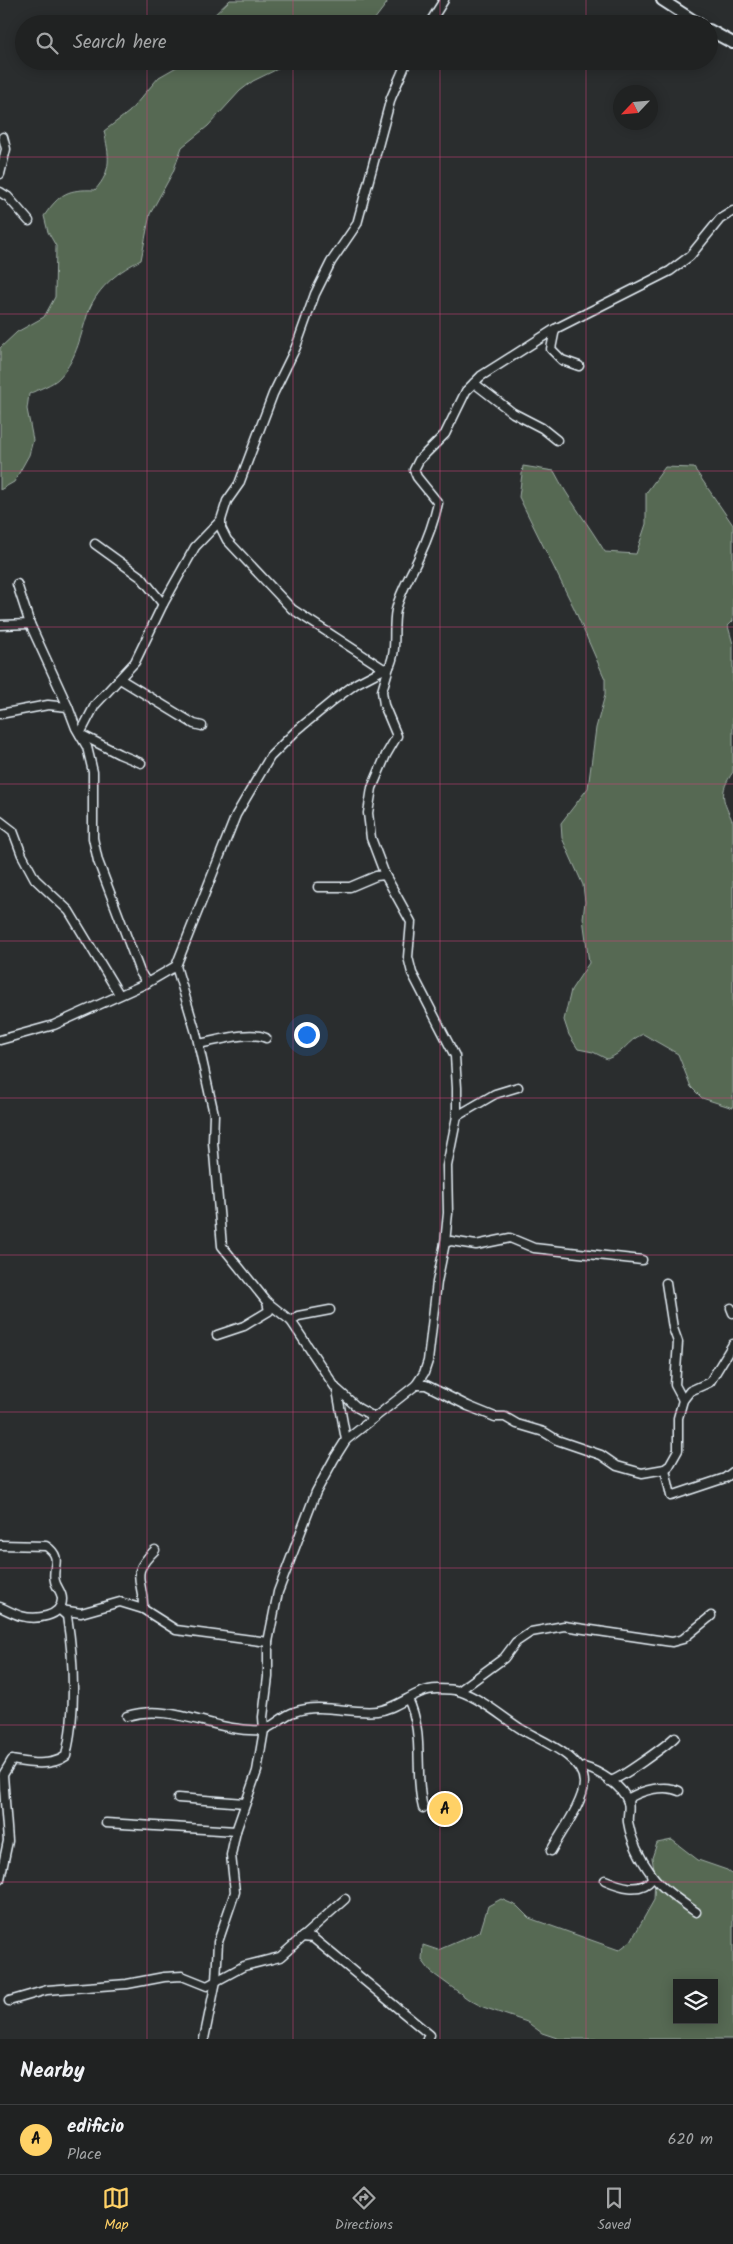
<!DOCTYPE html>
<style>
body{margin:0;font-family:Kalam,sans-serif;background:#282a2a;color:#f1f3f6}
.controls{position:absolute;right:15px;bottom:15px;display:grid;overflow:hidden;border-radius:0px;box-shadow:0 2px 12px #0003}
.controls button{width:45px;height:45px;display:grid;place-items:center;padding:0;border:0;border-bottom:1px solid #3d3f40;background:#202222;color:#f1f3f6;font:25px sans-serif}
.compass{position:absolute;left:613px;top:85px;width:45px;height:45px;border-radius:50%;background:#202222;box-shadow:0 2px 12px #0003;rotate:244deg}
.you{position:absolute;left:306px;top:1034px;width:18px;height:18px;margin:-12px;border:4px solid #fff;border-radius:50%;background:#1a73e8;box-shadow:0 0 0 8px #1a73e833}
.badge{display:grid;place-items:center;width:32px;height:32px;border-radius:50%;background:#ffd166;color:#111;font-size:16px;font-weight:700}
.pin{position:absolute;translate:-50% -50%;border:2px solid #fff;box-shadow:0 1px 5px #0006}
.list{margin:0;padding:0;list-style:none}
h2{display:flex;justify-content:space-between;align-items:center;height:65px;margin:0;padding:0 20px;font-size:21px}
h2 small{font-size:16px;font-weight:400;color:#a2a4a5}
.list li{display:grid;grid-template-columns:32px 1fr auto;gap:15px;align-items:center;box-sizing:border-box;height:70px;padding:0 20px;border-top:1px solid #3d3f40}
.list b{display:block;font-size:19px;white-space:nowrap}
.list p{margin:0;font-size:16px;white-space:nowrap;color:#a2a4a5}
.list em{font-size:16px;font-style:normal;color:#a2a4a5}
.icon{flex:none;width:28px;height:28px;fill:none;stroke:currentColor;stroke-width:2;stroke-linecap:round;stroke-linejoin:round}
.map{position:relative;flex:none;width:733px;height:2039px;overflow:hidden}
.search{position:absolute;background:#202222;box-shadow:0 2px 12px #0003;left:15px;right:15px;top:15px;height:55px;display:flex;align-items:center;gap:12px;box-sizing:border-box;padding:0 18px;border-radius:28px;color:#a2a4a5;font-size:19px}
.sheet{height:135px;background:#202222}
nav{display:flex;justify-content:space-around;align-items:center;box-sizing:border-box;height:70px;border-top:1px solid #3d3f40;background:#202222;font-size:14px;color:#a2a4a5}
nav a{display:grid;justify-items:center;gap:2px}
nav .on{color:#ffd166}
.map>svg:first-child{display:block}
.green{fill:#566953;stroke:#9fada6;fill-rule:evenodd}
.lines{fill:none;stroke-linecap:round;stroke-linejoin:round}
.street-casing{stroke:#e8f1f8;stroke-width:11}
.secondary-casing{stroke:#e8f1f8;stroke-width:14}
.street{stroke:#2a2d2e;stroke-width:8}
.secondary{stroke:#2a2d2e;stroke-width:10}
.grid{fill:none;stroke:#ca437a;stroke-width:1;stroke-opacity:0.55}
</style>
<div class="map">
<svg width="733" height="2039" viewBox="0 0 733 2039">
<rect width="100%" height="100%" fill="#2a2d2e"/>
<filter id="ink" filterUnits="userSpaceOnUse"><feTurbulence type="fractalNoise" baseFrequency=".02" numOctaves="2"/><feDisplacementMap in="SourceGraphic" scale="10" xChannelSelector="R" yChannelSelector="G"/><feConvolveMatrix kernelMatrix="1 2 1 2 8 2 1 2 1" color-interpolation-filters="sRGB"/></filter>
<g filter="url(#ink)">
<g class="green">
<polygon points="230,0 386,0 387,3 371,24 209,24 211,18"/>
<path d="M187,61h107l-41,20 -13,10 -32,35 -26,21 -9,25 -23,42 -9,46c-21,10 -43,27 -52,50 -9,25 -11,47 -29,67 -7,8 -22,12 -31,17l-2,15 6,31 -4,15 -15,27 -14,8v-142l17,-16 27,-15 11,-20 1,-51 -8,-14 -4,-16c16,-23 24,-27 51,-26 18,-20 14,-35 9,-59l25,-19 30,-35z"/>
<path d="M523,466l31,5c15,29 35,54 51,81l31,2 10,-30v-31l19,-26 29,1 39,57v96l-5,5 5,18v128c-15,21 -10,29 0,50v286l-31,-10 -11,-11 -13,-33 -35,-20c-18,8 -17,18 -36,25l-14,-7 -15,-3 -9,-14 -5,-15 7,-30 18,-27 -6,-45 2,-16 -2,-17 -21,-47 -1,-15 27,-35 8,-60 9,-33v-16l-31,-71 -55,-111z"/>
<path d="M672,1840l26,20 29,10 6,5v164h-173l-18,-6 -15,-11 -44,-15 -15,-8 -37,-27 -9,-12 1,-15 15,5 42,-18 8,-26 13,-7 16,7 12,12 90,32 12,-9 23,-41 1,-25 -3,-17 5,-15zM677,1983h37v37h-37z"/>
</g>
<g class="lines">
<g class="street-casing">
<g id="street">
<polyline points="429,24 444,0"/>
<polyline points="0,174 6,149 3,137"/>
<polyline points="0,192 8,197 29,221"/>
<polyline points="555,329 551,349 562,360 579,366"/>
<polyline points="474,383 513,413 542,428 557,440"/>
<polyline points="95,544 142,578 163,604"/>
<polyline points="17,584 30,624 68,707"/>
<polyline points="0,625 30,624"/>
<path d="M389,667c9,-17 3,-39 7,-57 4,-19 15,-35 23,-53 8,-17 15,-36 19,-54l-21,-26 -3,-7 5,-10 26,-26 21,-43 15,-15 74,-47 115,-58 20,-15 30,-37 13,-8"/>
<polyline points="120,679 194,724 202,726"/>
<polyline points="0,714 48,705 68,707 76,728 87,747 93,772 93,838 98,861 140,972 147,983"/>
<polyline points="141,763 119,754 80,734 95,705 135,662 163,604 195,547 221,520"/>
<polyline points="0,821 13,831 22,855 35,879 69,911 119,994"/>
<polyline points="318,887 350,887 376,876 385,875"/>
<polyline points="0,1040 54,1025 147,983 176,966"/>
<path d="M199,1044c17,-3 51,-14 67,-6"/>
<polyline points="457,1116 495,1094 518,1087"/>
<polyline points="445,1243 451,1241 476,1245 510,1238 534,1248 642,1260"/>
<polyline points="666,1283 673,1328 678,1342 675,1385 683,1400"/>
<polyline points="731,1308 733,1313"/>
<polyline points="291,1321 298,1316 330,1310"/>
<polyline points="217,1335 244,1326 269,1311 267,1302"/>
<polyline points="416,1385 426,1385 468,1406 495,1417 505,1417 517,1424 544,1432 557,1440 601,1455 617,1466 642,1473 665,1469 669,1466 678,1450 678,1418 683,1400 690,1391 710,1382 733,1344"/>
<polyline points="338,1390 358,1408 374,1417"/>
<polyline points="346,1440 337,1390 291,1321 267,1302 222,1246 213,1142 214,1114 196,1033 176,966 236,815 270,757 296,731 335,699 357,683 384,669"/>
<polyline points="665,1469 671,1496 725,1478 733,1472"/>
<path d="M0,1545l46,1c18,12 5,21 9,35 1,6 7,11 7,18 0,18 -26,21 -41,17 -7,-2 -14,-6 -21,-9"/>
<path d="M143,1609c1,-30 -15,-33 12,-59"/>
<polyline points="61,1610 81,1613 120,1602 143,1609 176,1630 268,1642"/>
<polyline points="459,1691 504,1658 516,1642 531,1632 564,1626 672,1642 683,1639 711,1616"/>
<path d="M408,1699c17,34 6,74 15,109"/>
<path d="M127,1716c47,-14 88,17 134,14 11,-1 22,-15 33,-18 26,-10 56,2 83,-1 21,-2 38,-22 60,-22 6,0 16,0 22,2 23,8 42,25 62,38 18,11 63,27 63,54 0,19 -24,51 -33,68"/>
<path d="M581,1770l3,-3c15,4 39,19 44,35 2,6 -1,14 0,20 3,18 13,38 24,53 11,15 29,26 44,37"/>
<path d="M609,1781c9,0 59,-37 66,-44"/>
<polyline points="178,1798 245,1803"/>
<path d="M628,1802l1,-4c14,-8 36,-14 50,-7"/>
<polyline points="106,1823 236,1831"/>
<path d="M0,1879l8,-38 -5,-66 9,-15c17,3 39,7 54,-4 10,-44 8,-95 1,-140l-8,-7"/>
<path d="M605,1880c14,6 35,14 47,-1l-1,-5"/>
<polyline points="302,1937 313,1938 430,2035 427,2039"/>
<polyline points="9,2001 47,1990 127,1984 164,1977 182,1976 207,1986 244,1966 280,1957 345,1899"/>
<polyline points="204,2039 216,1981 218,1942 235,1892 231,1855 236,1831 257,1771 264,1730 263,1717 268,1677 268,1642 278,1592 316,1492 334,1459 346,1440 416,1385 424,1373 428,1361 437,1282 445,1243 448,1213 447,1166 457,1116 457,1088 455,1056 412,973 408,957 411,922 385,875 371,838 368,813 372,788 386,755 397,736 384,705 382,691 389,667 384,669 292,609 227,540 221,528 221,520 227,501 239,484 273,394 296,347 315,294 331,262 357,224 391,98 407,61"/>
</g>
</g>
<g class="secondary-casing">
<g id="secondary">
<polyline points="662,0 699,24"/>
<polyline points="709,30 733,43"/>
</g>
</g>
<use href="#street" class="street"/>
<use href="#secondary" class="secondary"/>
</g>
</g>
<path class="grid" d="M147,0v24M293,0v24M440,0v24M586,0v24M147,61v1978M293,61v1978M440,61v1978M586,61v1978M0,157h733M0,314h733M0,471h733M0,627h733M0,784h733M0,941h733M0,1098h733M0,1255h733M0,1412h733M0,1568h733M0,1725h733M0,1882h733"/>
</svg>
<div class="controls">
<button><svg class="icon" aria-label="layers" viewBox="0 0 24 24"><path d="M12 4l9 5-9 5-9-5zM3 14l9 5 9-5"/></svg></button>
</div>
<svg class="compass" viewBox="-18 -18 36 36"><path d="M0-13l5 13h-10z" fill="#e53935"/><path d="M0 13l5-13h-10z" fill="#a2a4a5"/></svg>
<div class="you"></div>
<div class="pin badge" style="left:445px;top:1809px">A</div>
<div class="search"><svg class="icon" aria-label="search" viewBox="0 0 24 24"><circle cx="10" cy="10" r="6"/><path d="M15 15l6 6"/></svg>Search here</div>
</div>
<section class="sheet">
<h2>Nearby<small></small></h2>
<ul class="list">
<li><span class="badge">A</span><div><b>edificio</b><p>Place</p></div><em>620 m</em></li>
</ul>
</section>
<nav>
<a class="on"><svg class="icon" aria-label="map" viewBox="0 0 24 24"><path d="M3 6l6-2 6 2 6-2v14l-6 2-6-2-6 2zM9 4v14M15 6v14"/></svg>Map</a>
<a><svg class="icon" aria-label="directions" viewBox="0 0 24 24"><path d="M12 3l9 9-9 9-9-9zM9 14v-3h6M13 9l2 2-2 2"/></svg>Directions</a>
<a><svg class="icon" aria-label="saved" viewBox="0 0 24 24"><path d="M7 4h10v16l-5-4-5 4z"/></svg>Saved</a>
</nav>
